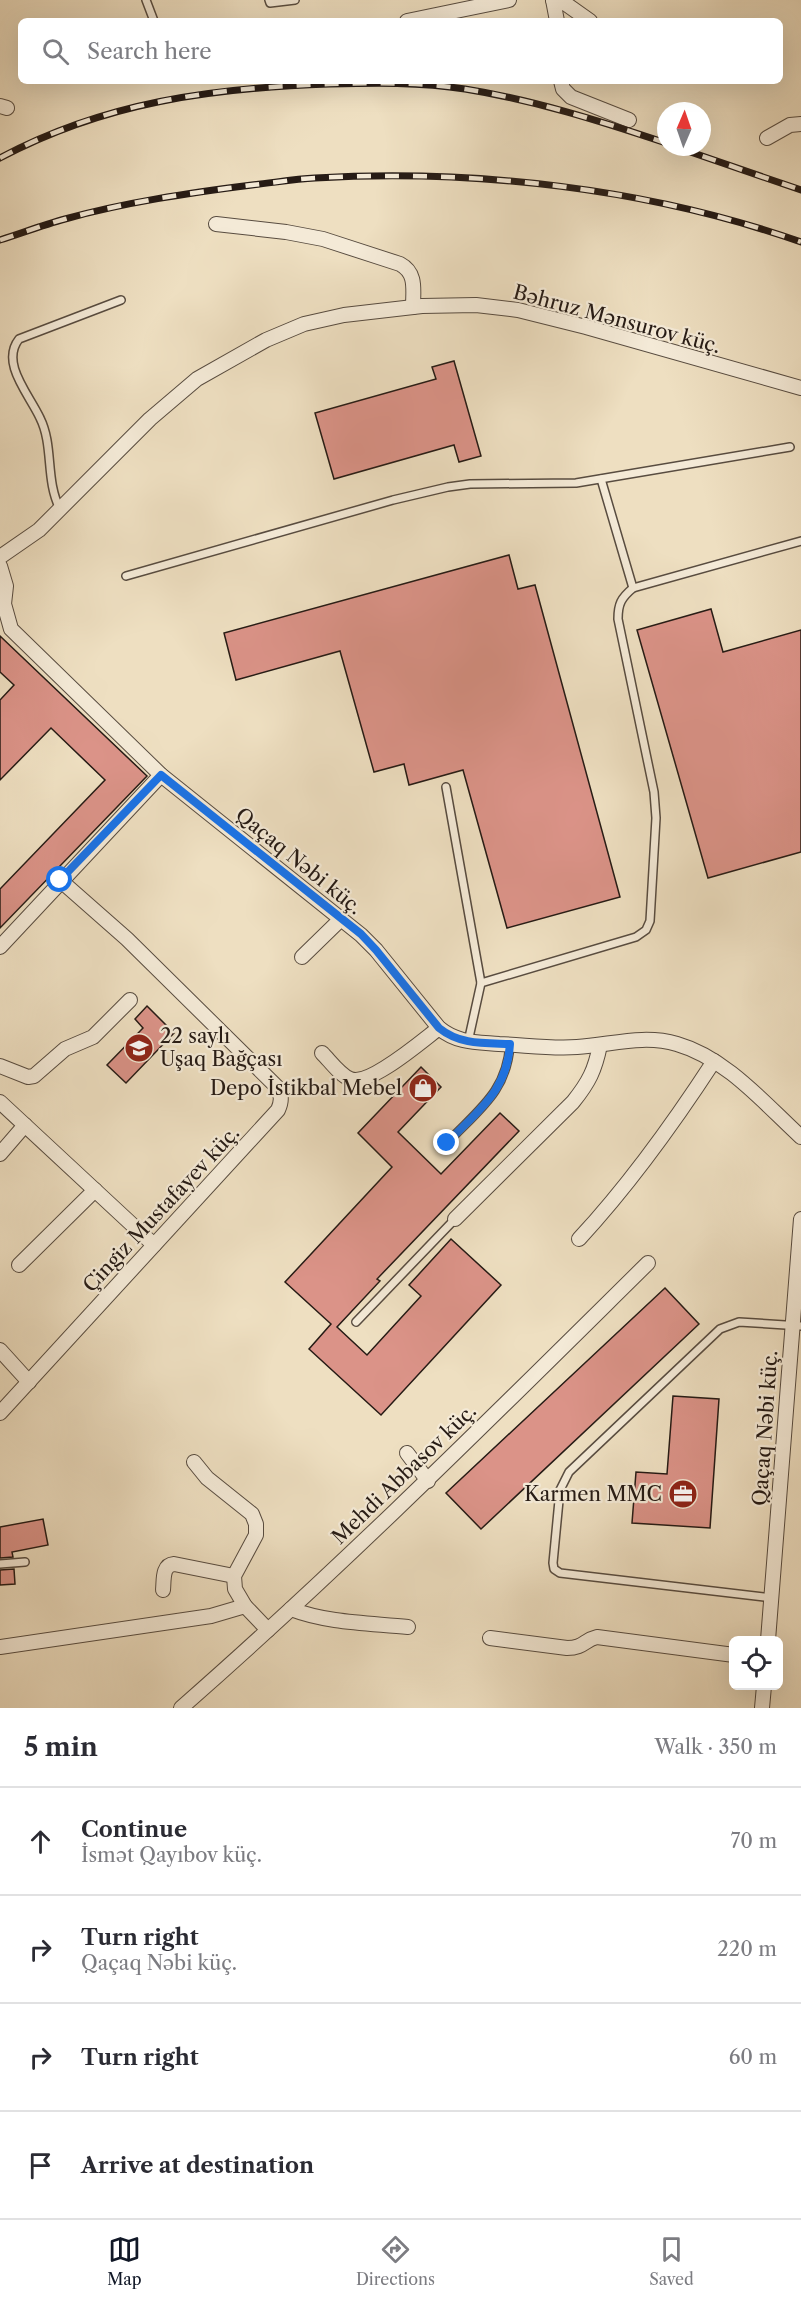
<!DOCTYPE html>
<meta charset="utf-8">
<style>
body{margin:0;font-family:"Libre Caslon Text",serif;background:#f2f2f3;color:#2b2b33}
.controls{position:absolute;right:18px;bottom:18px;display:grid;overflow:hidden;border-radius:9px;box-shadow:0 6px 24px #0002}
.controls button{width:54px;height:54px;display:grid;place-items:center;padding:0;border:0;border-bottom:2px solid #e1e1e2;background:#fff;color:#2b2b33;font:30px sans-serif}
.compass{position:absolute;left:657px;top:102px;width:54px;height:54px;border-radius:50%;background:#fff;box-shadow:0 6px 24px #0002;rotate:2deg}
.stop{position:absolute;width:18px;height:18px;margin:-14px;border:4px solid #1a73e8;border-radius:50%;background:#fff}
.stop.end{background:#1a73e8;border-color:#fff;box-shadow:0 2px 6px #0008}
.list{margin:0;padding:0;list-style:none}
h2{display:flex;justify-content:space-between;align-items:center;height:78px;margin:0;padding:0 24px;font-size:26px}
h2 small{font-size:20px;font-weight:400;color:#7c7c81}
.list li{display:grid;grid-template-columns:39px 1fr auto;gap:18px;align-items:center;box-sizing:border-box;height:108px;padding:0 24px;border-top:2px solid #e1e1e2}
.list b{display:block;font-size:22px;white-space:nowrap}
.list p{margin:0;font-size:20px;white-space:nowrap;color:#7c7c81}
.list em{font-size:20px;font-style:normal;color:#7c7c81}
.icon{flex:none;width:33px;height:33px;fill:none;stroke:currentColor;stroke-width:2;stroke-linecap:round;stroke-linejoin:round}
.map{position:relative;flex:none;width:801px;height:1708px;overflow:hidden}
.search{position:absolute;background:#fff;box-shadow:0 6px 24px #0002;left:18px;right:18px;top:18px;height:66px;display:flex;align-items:center;gap:15px;box-sizing:border-box;padding:0 21px;border-radius:9px;color:#7c7c81;font-size:22px}
.sheet{height:510px;background:#fff}
nav{display:flex;justify-content:space-around;align-items:center;box-sizing:border-box;height:84px;border-top:2px solid #e1e1e2;background:#fff;font-size:16px;color:#7c7c81}
nav a{display:grid;justify-items:center;gap:3px}
nav .on{color:#111827}
.map>svg:first-child{display:block}
.building{fill:#db9388;stroke:#261b15;stroke-width:1.5}
.lines{fill:none;stroke-linecap:round;stroke-linejoin:round}
.lane-casing{stroke:#584c40;stroke-width:10}
.street-casing{stroke:#584c40;stroke-width:16}
.lane{stroke:#f4ead7;stroke-width:7}
.street{stroke:#f4ead7;stroke-width:14}
.rail-casing{stroke:#261b15;stroke-width:7}
.rail{stroke:#f4ead7;stroke-width:4.5;stroke-dasharray:14;stroke-linecap:butt}
.route{stroke:#1a73e8;stroke-width:8}
.labels{text-anchor:middle;dominant-baseline:central;stroke-width:4.5;stroke-linejoin:round;paint-order:stroke}
.street-label{font-size:20px;fill:#261b15;stroke:#f4ead7}
.poi-label{font-size:20px;fill:#261b15;stroke:#f4ead7;text-anchor:end}
</style>
<div class="map">
<svg width="801" height="1708" viewBox="0 0 801 1708">
<rect width="100%" height="100%" fill="#eedfc1"/>
<filter id="stains"><feTurbulence type="fractalNoise" baseFrequency=".00333" numOctaves="4"/><feColorMatrix values="0 0 0 0 .2 0 0 0 0 .09 0 0 0 0 .02 0 0 0 .5 -.17"/></filter>
<radialGradient id="worn" r=".72"><stop offset=".6" stop-color="#630" stop-opacity="0"/><stop offset="1" stop-color="#630" stop-opacity=".3"/></radialGradient>
<g class="building">
<polygon points="454,361 481,456 459,462 454,445 334,479 315,413 436,379 432,367"/>
<polygon points="509,555 518,589 535,585 620,897 507,928 463,770 409,785 404,764 374,772 340,651 236,680 224,633"/>
<polygon points="711,609 723,652 801,630 801,852 708,878 637,630"/>
<polygon points="0,636 147,776 0,928 0,889 105,780 51,728 0,780 0,700 14,685 0,672"/>
<polygon points="147,1006 174,1033 126,1083 107,1065 143,1028 135,1019"/>
<polygon points="421,1067 441,1087 398,1132 441,1174 500,1113 519,1131 377,1279 380,1281 337,1327 367,1355 421,1296 409,1285 451,1239 501,1285 381,1415 309,1349 331,1324 285,1282 392,1167 358,1133"/>
<polygon points="665,1288 699,1324 481,1529 446,1493"/>
<polygon points="673,1396 719,1399 710,1528 632,1523 636,1472 667,1474"/>
<polygon points="43,1519 48,1545 12,1552 13,1557 0,1558 0,1527"/>
<polygon points="14,1569 15,1584 0,1585 0,1570"/>
</g>
<g class="lines">
<g class="lane-casing">
<g id="lane">
<polyline points="146,0 154,21"/>
<polyline points="269,0 270,3 295,0"/>
<polyline points="601,479 633,588"/>
<path d="M60,509c-15,-29 -6,-63 -20,-91 -11,-24 -40,-55 -21,-79l102,-39"/>
<polyline points="126,576 393,500 448,487 470,484 576,483 790,447"/>
<polyline points="446,787 481,983"/>
<path d="M468,1042l13,-59 155,-46 10,-7 4,-9 6,-103 -2,-26 -36,-173c0,-15 3,-21 15,-31l168,-47"/>
<path d="M447,1143c31,-33 60,-51 63,-99"/>
<polyline points="356,1322 455,1219"/>
<polyline points="0,1564 25,1562"/>
<polyline points="772,1598 560,1573 554,1569 553,1563 560,1490 569,1472 720,1329 739,1322 801,1326"/>
</g>
</g>
<g class="street-casing">
<g id="street">
<polyline points="553,0 566,4 590,21"/>
<polyline points="553,0 557,21"/>
<polyline points="407,21 509,0"/>
<polyline points="561,81 563,89 571,97 629,120"/>
<polyline points="0,106 7,108"/>
<polyline points="767,138 790,125 801,124"/>
<path d="M216,224l70,8 37,7 77,25c17,9 13,26 13,43"/>
<polyline points="0,557 39,530 150,419 197,379 266,340 304,324 344,315 422,306 476,305 518,310 586,327 801,388"/>
<path d="M0,566l6,20 -2,18 7,25 150,146 200,160 15,15 63,78c18,15 37,14 60,16 26,1 52,5 78,3 34,-2 66,-13 100,-3 49,14 87,59 124,93"/>
<polyline points="0,947 161,775"/>
<polyline points="302,957 341,919"/>
<path d="M322,1053c8,8 18,22 28,26 19,8 73,-39 89,-51"/>
<polyline points="0,1066 28,1077 34,1076 65,1049 93,1037 130,1000"/>
<polyline points="0,1102 154,1245"/>
<polyline points="0,1154 25,1125"/>
<path d="M455,1219l118,-117c16,-20 22,-32 27,-57"/>
<path d="M579,1239c51,-55 94,-115 135,-178"/>
<polyline points="19,1265 95,1190"/>
<polyline points="0,1350 29,1382"/>
<path d="M0,1413l278,-303c4,-9 4,-15 -2,-24l-149,-147 -67,-59"/>
<polyline points="407,1453 428,1481"/>
<polyline points="194,1462 207,1478 252,1514 256,1524 256,1535 234,1576 235,1589 245,1606"/>
<path d="M163,1590c1,-10 -1,-25 11,-26l60,12"/>
<path d="M291,1609c36,14 78,14 117,18"/>
<path d="M490,1638l77,10c17,0 17,-8 30,-11l137,18"/>
<polyline points="768,1640 801,1219"/>
<polyline points="0,1647 211,1616 245,1606 268,1630"/>
<path d="M181,1708c162,-142 314,-294 467,-445"/>
<polyline points="762,1708 764,1686"/>
</g>
</g>
<use href="#lane" class="lane"/>
<use href="#street" class="street"/>
<g class="rail-casing">
<g id="rail">
<polyline points="676,147 801,190"/>
<path d="M0,158c105,-56 212,-70 329,-74 45,-1 91,-2 136,5 69,11 135,32 201,54"/>
<path d="M0,240c22,-7 43,-15 65,-21 61,-17 124,-26 187,-34 20,-2 42,-6 63,-7 161,-9 333,10 486,64"/>
</g>
</g>
<use href="#rail" class="rail"/>
</g>
<g class="lines">
<path class="route" d="M60,880l101,-105 200,159 15,16 63,78c21,17 45,15 71,16 -3,48 -32,66 -63,99"/>
</g>
<defs>
<g id="school-disc" transform="scale(1.5)"><circle r="9.5" fill="#8f2418" stroke="#f4ead7"/><path d="M0-5L7-2L0 1L-7-2ZM-4 1L0 2.5L4 1V4Q0 6-4 4Z" fill="#fff"/></g>
<g id="shop-disc" transform="scale(1.5)"><circle r="9.5" fill="#8f2418" stroke="#f4ead7"/><path d="M-5-2.5h2.3a2.7 3.5 0 0 1 5.4 0H5L5.5 6h-11ZM-1.5-2.5h3a1.5 2.3 0 0 0-3 0Z" fill="#fff"/></g>
<g id="office-disc" transform="scale(1.5)"><circle r="9.5" fill="#8f2418" stroke="#f4ead7"/><path d="M-6-3h4V-5.5h4V-3h4V5H-6ZM-1-4.5V-3h2v-1.5ZM-6 0V1H6V0Z" fill="#fff"/></g>
</defs>
<g fill-rule="evenodd">
<use href="#school-disc" x="139" y="1048"/>
<use href="#shop-disc" x="423" y="1088"/>
<use href="#office-disc" x="683" y="1494"/>
</g>
<g class="labels">
<g class="street-label">
<text transform="translate(617 319) rotate(15)">Bəhruz Mənsurov küç.</text>
<text transform="translate(299 861) rotate(39)">Qaçaq Nəbi küç.</text>
<text transform="translate(161 1209) rotate(-47)">Çingiz Mustafayev küç.</text>
<text transform="translate(765 1428) rotate(-86)">Qaçaq Nəbi küç.</text>
<text transform="translate(404 1474) rotate(-44)">Mehdi Abbasov küç.</text>
</g>
<g class="poi-label">
<text x="160" y="1036" text-anchor="start">22 saylı<tspan x="160" dy="23">Uşaq Bağçası</tspan></text>
<text x="402" y="1088">Depo İstikbal Mebel</text>
<text x="662" y="1494">Karmen MMC</text>
</g>
</g>
<rect width="100%" height="100%" filter="url(#stains)"/>
<rect width="100%" height="100%" fill="url(#worn)"/>
</svg>
<div class="controls">
<button><svg class="icon" aria-label="locate" viewBox="0 0 24 24"><circle cx="12" cy="12" r="6"/><path d="M12 2v4M12 18v4M2 12h4M18 12h4"/></svg></button>
</div>
<svg class="compass" viewBox="-18 -18 36 36"><path d="M0-13l5 13h-10z" fill="#e53935"/><path d="M0 13l5-13h-10z" fill="#7c7c81"/></svg>
<div class="stop" style="left:60px;top:880px"></div>
<div class="stop end" style="left:447px;top:1143px"></div>
<div class="search"><svg class="icon" aria-label="search" viewBox="0 0 24 24"><circle cx="10" cy="10" r="6"/><path d="M15 15l6 6"/></svg>Search here</div>
</div>
<section class="sheet">
<h2>5 min<small>Walk · 350 m</small></h2>
<ul class="list">
<li><svg class="icon" aria-label="ahead" viewBox="0 0 24 24"><path d="M12 20V5M6 11l6-6 6 6"/></svg><div><b>Continue</b><p>İsmət Qayıbov küç.</p></div><em>70 m</em></li>
<li><svg class="icon" aria-label="right" viewBox="0 0 24 24"><path d="M7 20v-9h11M14 6l5 5-5 5"/></svg><div><b>Turn right</b><p>Qaçaq Nəbi küç.</p></div><em>220 m</em></li>
<li><svg class="icon" aria-label="right" viewBox="0 0 24 24"><path d="M7 20v-9h11M14 6l5 5-5 5"/></svg><div><b>Turn right</b></div><em>60 m</em></li>
<li><svg class="icon" aria-label="arrive" viewBox="0 0 24 24"><path d="M6 21V4h12l-3 4 3 4H6"/></svg><div><b>Arrive at destination</b></div></li>
</ul>
</section>
<nav>
<a class="on"><svg class="icon" aria-label="map" viewBox="0 0 24 24"><path d="M3 6l6-2 6 2 6-2v14l-6 2-6-2-6 2zM9 4v14M15 6v14"/></svg>Map</a>
<a><svg class="icon" aria-label="directions" viewBox="0 0 24 24"><path d="M12 3l9 9-9 9-9-9zM9 14v-3h6M13 9l2 2-2 2"/></svg>Directions</a>
<a><svg class="icon" aria-label="saved" viewBox="0 0 24 24"><path d="M7 4h10v16l-5-4-5 4z"/></svg>Saved</a>
</nav>
